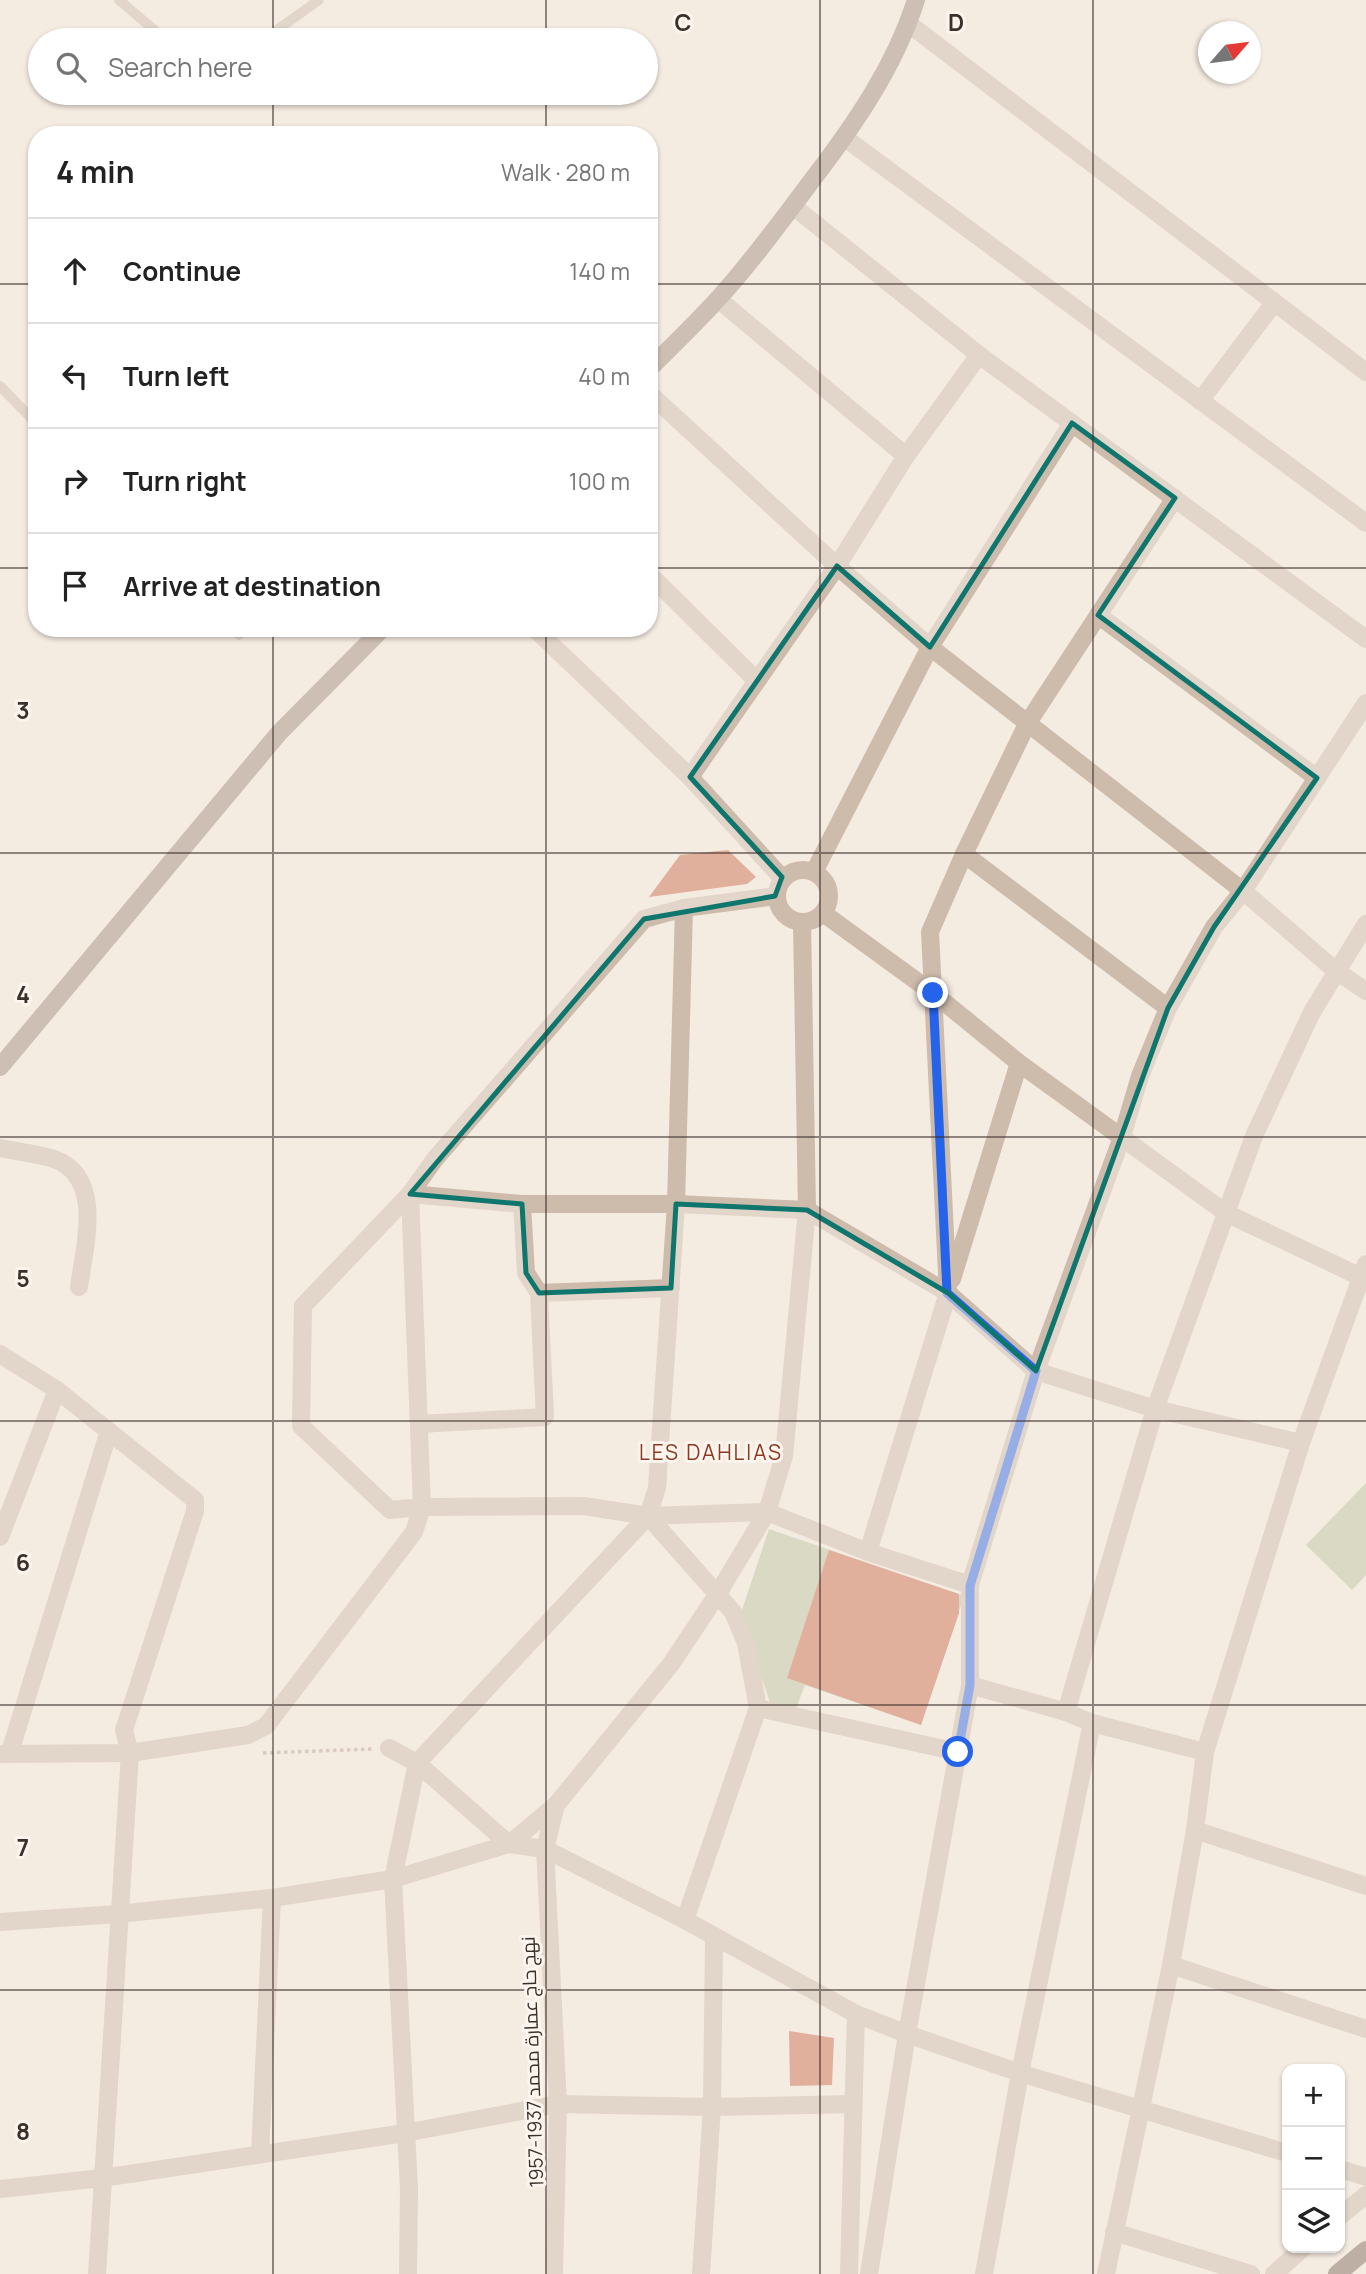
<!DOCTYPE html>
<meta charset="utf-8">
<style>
body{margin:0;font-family:Manrope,Cairo,sans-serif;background:#f2f2f2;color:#222}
.controls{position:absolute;right:21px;bottom:21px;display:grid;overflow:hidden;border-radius:14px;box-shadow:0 2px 5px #0004}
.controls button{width:63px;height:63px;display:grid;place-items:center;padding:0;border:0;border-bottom:2px solid #e0e0e0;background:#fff;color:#222;font:35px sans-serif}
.compass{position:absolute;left:1198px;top:21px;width:63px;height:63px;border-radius:50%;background:#fff;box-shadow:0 2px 5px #0004;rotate:62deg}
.stop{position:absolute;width:21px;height:21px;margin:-16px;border:5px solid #2563eb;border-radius:50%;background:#fff}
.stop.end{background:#2563eb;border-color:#fff;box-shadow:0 2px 7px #0008}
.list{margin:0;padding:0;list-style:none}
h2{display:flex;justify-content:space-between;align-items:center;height:91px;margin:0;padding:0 28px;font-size:30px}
h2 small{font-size:23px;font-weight:400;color:#767676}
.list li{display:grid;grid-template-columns:46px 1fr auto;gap:21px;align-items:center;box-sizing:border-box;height:105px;padding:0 28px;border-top:2px solid #e0e0e0}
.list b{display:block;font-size:26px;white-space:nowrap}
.list em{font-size:23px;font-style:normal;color:#767676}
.icon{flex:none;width:38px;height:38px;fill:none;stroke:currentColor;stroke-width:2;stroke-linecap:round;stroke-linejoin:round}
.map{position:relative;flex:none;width:1366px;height:2274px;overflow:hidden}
.search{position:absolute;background:#fff;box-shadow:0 2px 5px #0004;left:28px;top:28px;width:630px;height:77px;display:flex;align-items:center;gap:18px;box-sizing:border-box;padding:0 24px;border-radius:38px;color:#767676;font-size:26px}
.panel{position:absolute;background:#fff;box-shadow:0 2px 5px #0004;left:28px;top:126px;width:630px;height:511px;border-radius:28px}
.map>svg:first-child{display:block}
.green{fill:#b8c4a0}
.building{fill:#c8694b}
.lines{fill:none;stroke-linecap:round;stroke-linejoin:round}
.path{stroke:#b9a596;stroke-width:3.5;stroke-dasharray:3.5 3.5;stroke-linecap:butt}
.lane{stroke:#cdbbac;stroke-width:10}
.street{stroke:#cdbbac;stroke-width:18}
.secondary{stroke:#a18a7d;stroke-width:18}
.primary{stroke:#7d675c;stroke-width:18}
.route{stroke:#2563eb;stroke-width:9}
.marked{fill:none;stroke:#0f766e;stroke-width:5;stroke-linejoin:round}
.grid{fill:none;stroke:#3b302b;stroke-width:2;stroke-opacity:0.55}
.labels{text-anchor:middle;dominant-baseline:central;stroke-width:6;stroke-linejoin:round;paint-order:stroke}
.street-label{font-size:19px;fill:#3b302b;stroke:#fbf5ee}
.neighbourhood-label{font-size:21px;letter-spacing:2px;fill:#8c3b22;stroke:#fbf5ee}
.grid-label{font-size:23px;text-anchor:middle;font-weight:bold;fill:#3b302b;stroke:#fbf5ee;stroke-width:6;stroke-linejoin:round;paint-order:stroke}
</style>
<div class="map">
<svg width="1366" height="2274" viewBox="0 0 1366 2274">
<rect width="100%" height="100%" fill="#f4ebe1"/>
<g class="green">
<polygon points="1366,1483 1366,1575 1352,1590 1306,1545"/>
<polygon points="769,1529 964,1596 921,1725 805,1685 795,1711 770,1702 740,1616"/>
</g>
<g class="building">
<polygon points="728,850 756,877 747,884 649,897 680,855"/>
<polygon points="829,1550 959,1594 959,1613 921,1725 787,1678"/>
<polygon points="789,2031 834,2038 832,2085 790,2086"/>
</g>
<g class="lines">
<polyline class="path" points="263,1753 373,1749"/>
<g class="lane">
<polyline points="119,0 166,40"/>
<polyline points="263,40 319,0"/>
<polyline points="0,386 37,424"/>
<polyline points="232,628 239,635"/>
</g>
<g class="street">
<polyline points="909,24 1366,372"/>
<polyline points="845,138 1366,523"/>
<polyline points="793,206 979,355 1366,639"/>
<polyline points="718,299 906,456"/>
<polyline points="649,393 837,566 930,647 1243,891 1336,971 1366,991"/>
<polyline points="1200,401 1274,303"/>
<polyline points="649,574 756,680"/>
<polyline points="1098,615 1317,778"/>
<polyline points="534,628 690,777 783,879"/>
<polyline points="690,777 837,566 906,456 979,355"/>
<polyline points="964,854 1168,1008"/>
<circle cx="803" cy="896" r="26"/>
<polyline points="814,872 930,647 1072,423"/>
<polyline points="823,913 933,993 1019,1063 1226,1213 1361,1277"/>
<path d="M0,1148c17,4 37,5 54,11 51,18 30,89 25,128"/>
<polyline points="1366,1264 1301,1443 1205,1752 1195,1830 1366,1886"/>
<polyline points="952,1279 1019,1063"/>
<polyline points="539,1293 671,1288"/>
<polyline points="0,1354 57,1390 195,1500 195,1511 124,1730 130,1753 97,2274"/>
<polyline points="419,1424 545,1417 539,1293 526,1273 522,1204"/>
<polyline points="648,1516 657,1488 676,1204 684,908"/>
<polyline points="0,1537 57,1390"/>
<polyline points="868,1552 948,1293 930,932 964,854 1027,724 1175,498"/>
<polyline points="970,1585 868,1552 767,1512 648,1516 584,1506 422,1507 390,1510 301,1426 303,1306 410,1194 522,1204 676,1204 807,1210 948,1293 1036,1371 1155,1409 1301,1443"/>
<polyline points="970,1685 1066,1712 1092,1723 1205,1752"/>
<polyline points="758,1708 958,1752"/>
<polyline points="1066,1712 1155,1409 1254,1136 1312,1012 1366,924"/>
<polyline points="389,1748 417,1763 509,1844 545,1849 685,1920 856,2014 907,2034 1020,2073 1287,2153"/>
<polyline points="10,1752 109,1431"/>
<polyline points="0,1754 130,1753 248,1735 266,1726 414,1532 422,1507 410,1194 435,1159 644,919 684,908 776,896"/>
<polyline points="0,1922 118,1914 272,1898 393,1879 509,1844 556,1805"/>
<polyline points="1171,1965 1366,2029"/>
<polyline points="260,2154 272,1898"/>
<polyline points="1340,2169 1366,2177"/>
<polyline points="0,2189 102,2178 405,2133 558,2104 712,2107 853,2104"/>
<polyline points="1340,2216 1366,2195"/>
<polyline points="1114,2232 1251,2274"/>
<polyline points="408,2274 409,2189 393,1879 417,1763 648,1516 733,1612 746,1643 758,1708 685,1920"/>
<polyline points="554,2274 558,2104 545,1849 556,1805 671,1664 717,1595 767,1512 784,1456 807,1210 802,922"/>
<polyline points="701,2274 712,2107 714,1938"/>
<polyline points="849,2274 856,2014"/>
<polyline points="869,2274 907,2034 970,1685 970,1585 1036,1371 1122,1137 1140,1076 1168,1008 1214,927 1243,891 1366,703"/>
<polyline points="984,2274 1020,2073 1092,1723"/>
<polyline points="1106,2274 1171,1965 1195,1830"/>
<polyline points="1274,2274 1303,2248"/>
</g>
<g class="secondary">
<path d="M649,369c23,-23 46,-45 68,-69 34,-37 65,-80 96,-121 42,-55 82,-113 103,-179"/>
<polyline points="0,1067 279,733 383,628"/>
</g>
<polyline class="primary" points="1337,2274 1366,2250"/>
</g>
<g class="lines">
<polyline class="route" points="933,993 947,1293 1036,1371 970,1586 970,1685 958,1752"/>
</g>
<path d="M0 0H1366V2274H0ZM1072,423l103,75 -77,117 219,163 -103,149 -46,81 -132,363 -88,-78 -141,-83 -131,-6 -5,84 -132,5 -13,-20 -4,-69 -112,-10 234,-275 131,-23 7,-19 -92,-100 147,-211 93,81z" fill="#f4ebe1" fill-opacity=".55" fill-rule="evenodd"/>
<path class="marked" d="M1072,423l103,75 -77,117 219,163 -103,149 -46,81 -132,363 -88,-78 -141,-83 -131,-6 -5,84 -132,5 -13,-20 -4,-69 -112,-10 234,-275 131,-23 7,-19 -92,-100 147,-211 93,81z"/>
<path class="grid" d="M273,0v40M546,0v40M820,0v2274M1093,0v2274M273,93v42M546,93v42M0,284h37M649,284h717M0,568h37M649,568h717M273,628v1646M546,628v1646M0,853h1366M0,1137h1366M0,1421h1366M0,1705h1366M0,1990h1366"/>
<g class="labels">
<g class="street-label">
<text transform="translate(532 2062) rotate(-92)">نهج حاج عمارة محمد 1937-1957</text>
</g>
<g class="neighbourhood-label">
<text x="711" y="1452">LES DAHLIAS</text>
</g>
</g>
<g class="grid-label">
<text x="683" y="31">C</text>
<text x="956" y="31">D</text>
<text x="23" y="719">3</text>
<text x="23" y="1003">4</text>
<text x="23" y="1287">5</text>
<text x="23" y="1571">6</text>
<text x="23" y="1856">7</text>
<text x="23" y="2140">8</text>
</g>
</svg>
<div class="controls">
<button>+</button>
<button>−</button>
<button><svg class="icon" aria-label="layers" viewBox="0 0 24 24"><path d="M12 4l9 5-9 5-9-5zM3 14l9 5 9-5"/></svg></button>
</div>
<svg class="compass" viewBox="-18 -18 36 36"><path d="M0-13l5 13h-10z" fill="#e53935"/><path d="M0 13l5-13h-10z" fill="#767676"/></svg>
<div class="stop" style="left:958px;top:1752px"></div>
<div class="stop end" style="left:933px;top:993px"></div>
<div class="search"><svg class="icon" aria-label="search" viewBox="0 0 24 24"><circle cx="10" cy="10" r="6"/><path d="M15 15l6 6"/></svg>Search here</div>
<section class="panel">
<h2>4 min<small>Walk · 280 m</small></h2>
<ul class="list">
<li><svg class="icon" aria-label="ahead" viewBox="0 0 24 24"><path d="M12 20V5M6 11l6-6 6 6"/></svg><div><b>Continue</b></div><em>140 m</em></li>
<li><svg class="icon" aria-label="left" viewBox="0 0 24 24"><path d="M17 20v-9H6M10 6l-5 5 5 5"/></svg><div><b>Turn left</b></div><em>40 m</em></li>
<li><svg class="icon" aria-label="right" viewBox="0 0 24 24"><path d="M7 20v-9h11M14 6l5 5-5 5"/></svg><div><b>Turn right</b></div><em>100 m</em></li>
<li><svg class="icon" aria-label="arrive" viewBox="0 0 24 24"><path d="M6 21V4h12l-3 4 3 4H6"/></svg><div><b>Arrive at destination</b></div></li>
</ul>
</section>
</div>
